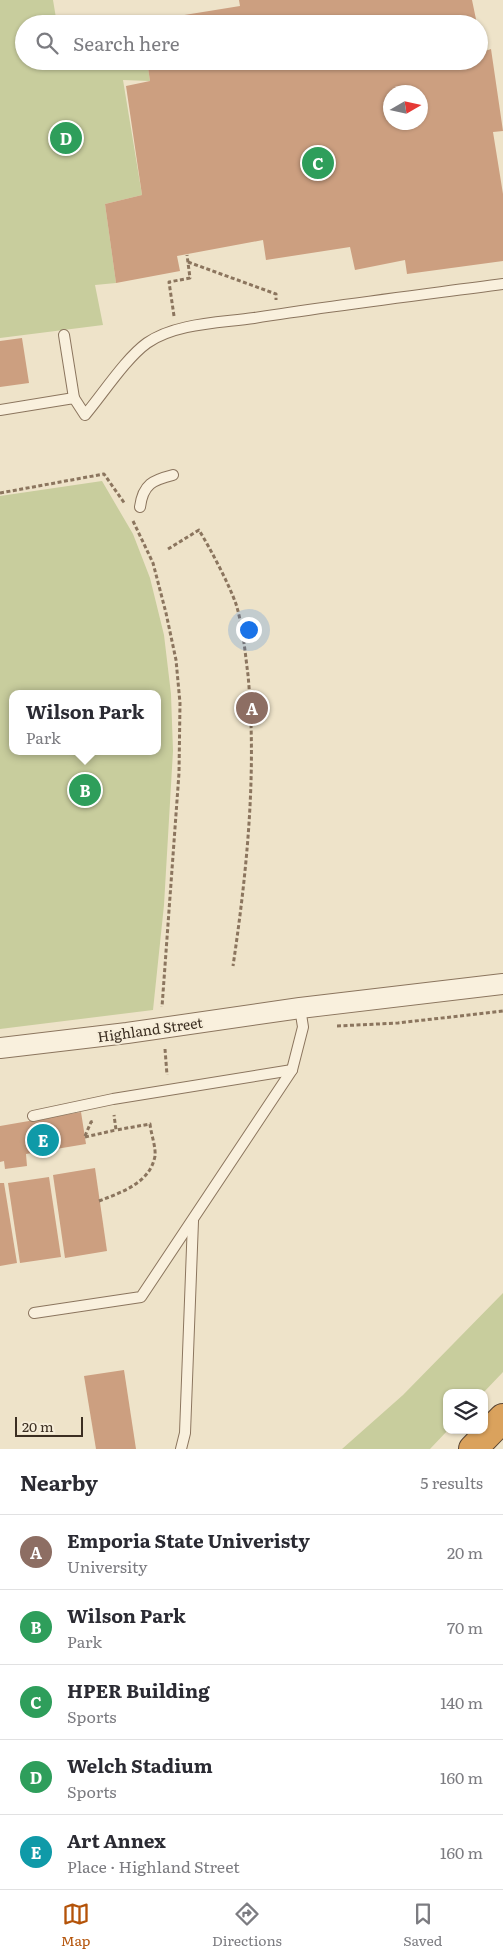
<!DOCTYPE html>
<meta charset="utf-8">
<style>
body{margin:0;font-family:Literata,serif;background:#f2f2f3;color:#2b2b33}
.controls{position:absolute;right:15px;bottom:15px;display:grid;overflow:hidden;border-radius:10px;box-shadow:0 1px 4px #0004}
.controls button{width:45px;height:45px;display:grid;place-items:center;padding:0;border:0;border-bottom:1px solid #e1e1e2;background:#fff;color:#2b2b33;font:25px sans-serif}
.compass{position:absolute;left:383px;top:85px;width:45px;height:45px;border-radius:50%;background:#fff;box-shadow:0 1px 4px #0004;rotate:81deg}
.scale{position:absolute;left:15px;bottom:12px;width:68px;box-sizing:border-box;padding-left:5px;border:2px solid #3b2e21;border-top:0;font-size:14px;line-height:18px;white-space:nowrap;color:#3b2e21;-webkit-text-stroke:4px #f6edd9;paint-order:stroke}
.you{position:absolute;left:248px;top:629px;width:18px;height:18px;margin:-12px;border:4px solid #fff;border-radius:50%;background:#1a73e8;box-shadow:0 0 0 8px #1a73e833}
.badge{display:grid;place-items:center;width:32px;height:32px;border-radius:50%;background:#b45309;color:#fff;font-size:16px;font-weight:700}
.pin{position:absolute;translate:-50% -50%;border:2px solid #fff;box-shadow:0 1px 5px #0006}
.popup{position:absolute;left:9px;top:690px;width:152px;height:65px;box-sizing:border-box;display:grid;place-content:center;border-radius:10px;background:#fff;filter:drop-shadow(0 1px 4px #0005);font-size:16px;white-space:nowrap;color:#7c7c81}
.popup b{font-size:19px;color:#2b2b33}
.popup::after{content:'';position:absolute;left:50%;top:100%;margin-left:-10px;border:10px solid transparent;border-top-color:#fff}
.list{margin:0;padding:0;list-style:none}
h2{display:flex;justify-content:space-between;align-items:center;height:65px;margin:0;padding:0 20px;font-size:21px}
h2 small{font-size:16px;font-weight:400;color:#7c7c81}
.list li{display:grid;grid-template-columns:32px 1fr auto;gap:15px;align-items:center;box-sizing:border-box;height:75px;padding:0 20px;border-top:1px solid #e1e1e2}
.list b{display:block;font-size:19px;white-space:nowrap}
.list p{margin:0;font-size:16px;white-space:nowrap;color:#7c7c81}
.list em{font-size:16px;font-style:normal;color:#7c7c81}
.icon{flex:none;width:28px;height:28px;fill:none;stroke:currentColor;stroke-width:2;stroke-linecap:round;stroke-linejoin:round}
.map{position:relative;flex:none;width:503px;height:1449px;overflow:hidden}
.search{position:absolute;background:#fff;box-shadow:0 1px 4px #0004;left:15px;right:15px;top:15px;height:55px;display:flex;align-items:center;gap:12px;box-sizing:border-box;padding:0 18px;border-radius:28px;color:#7c7c81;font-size:19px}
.sheet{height:440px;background:#fff}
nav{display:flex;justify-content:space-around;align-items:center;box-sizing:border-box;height:70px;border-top:1px solid #e1e1e2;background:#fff;font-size:14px;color:#7c7c81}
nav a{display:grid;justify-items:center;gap:2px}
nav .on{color:#b45309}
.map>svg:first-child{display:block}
.green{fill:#c8cd9d;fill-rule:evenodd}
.building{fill:#cc9f80;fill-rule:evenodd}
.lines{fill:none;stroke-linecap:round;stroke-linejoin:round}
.service-casing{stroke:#8b755e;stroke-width:12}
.minor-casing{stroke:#8b755e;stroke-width:22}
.motorway-casing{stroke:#594432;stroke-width:30}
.path{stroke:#8b755e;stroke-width:3;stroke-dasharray:4 2.5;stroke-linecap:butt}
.service{stroke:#f9f0dd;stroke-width:10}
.minor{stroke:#f9f0dd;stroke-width:20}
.motorway{stroke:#daa25d;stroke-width:28}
.labels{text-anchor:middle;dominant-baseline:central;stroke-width:4;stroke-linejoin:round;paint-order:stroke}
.street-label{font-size:14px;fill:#3b2e21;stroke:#f6edd9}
</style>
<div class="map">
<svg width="503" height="1449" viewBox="0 0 503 1449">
<rect width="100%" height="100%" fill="#eee3c9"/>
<g class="green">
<polygon points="0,0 53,0 57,24 24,24 24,61 63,61 64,70 107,61 147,61 150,81 123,80 142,195 105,204 116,283 95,285 103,325 0,338"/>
<path d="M102,481l31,53 17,44 14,57 7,59 2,57 -9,154 -11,105 -153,19v-533zM12,694h146v57h-146z"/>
<polygon points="503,1293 503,1372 483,1393 447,1393 448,1430 430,1449 342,1449 403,1395"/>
</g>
<g class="building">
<polygon points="239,0 472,0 477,24 141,24 141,22 240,6"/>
<path d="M479,43l3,9 9,-3 12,82 -10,1 10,62v67l-96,13 -2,-14 -50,10 -5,-23 -84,13 -3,-20 -86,16 3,15 -64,12 -11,-79 37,-9 -16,-109 24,-5 -3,-20h332zM390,92h30v30h-30z"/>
<polygon points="22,338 29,383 0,387 0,341"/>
<polygon points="81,1112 86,1144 26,1154 27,1166 5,1169 4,1161 0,1162 0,1126"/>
<polygon points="95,1168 107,1251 65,1258 53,1175"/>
<polygon points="49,1177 61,1257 20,1263 8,1183"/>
<polygon points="0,1183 4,1183 17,1263 0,1266"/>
<polygon points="124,1370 136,1449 96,1449 84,1376"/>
</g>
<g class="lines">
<g class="service-casing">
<g id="service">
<polyline points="64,335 74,398"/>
<path d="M0,410l74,-12 11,17c17,-20 41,-57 62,-72 29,-20 73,-20 107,-25 83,-13 166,-23 249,-34"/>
<path d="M140,507c3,-23 13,-27 33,-32"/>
<polyline points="33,1116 113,1099 292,1070"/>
<polyline points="34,1313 141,1297 292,1070 303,1027 300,1008"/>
<polyline points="181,1449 185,1433 193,1221"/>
</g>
</g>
<g class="minor-casing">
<polyline id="minor" points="0,1048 127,1033 300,1008 503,984"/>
</g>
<g class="motorway-casing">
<polyline id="motorway" points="473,1449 503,1418"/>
</g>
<g class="path">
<polyline points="188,262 276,294 276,300"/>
<polyline points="174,316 169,282 190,278 187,255"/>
<polyline points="0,493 104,474 125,504"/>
<polyline points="133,521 153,563 166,613 176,660 180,703 179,773 162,1007"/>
<path d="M168,549l31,-19c12,20 29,52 37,74 7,23 9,48 12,71 9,97 -1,196 -15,291"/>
<polyline points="337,1026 398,1023 503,1011"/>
<polyline points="165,1049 167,1075"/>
<polyline points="85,1136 91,1122 94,1121"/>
<polyline points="85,1137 116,1130 114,1115"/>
<path d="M99,1201c23,-9 51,-18 56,-45 1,-9 -4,-22 -5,-32l-34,6"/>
</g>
<use href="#service" class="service"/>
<use href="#minor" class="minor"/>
<use href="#motorway" class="motorway"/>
</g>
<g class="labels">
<g class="street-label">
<text transform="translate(150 1029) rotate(-8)">Highland Street</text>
</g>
</g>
</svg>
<div class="controls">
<button><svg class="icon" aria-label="layers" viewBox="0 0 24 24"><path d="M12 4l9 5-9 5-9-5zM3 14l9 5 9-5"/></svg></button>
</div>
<svg class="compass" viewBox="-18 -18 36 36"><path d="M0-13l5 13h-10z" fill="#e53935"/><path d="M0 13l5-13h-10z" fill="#7c7c81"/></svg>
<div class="scale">20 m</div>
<div class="you"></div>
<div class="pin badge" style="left:252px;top:708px;background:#8d6e63">A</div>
<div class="pin badge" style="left:85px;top:790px;background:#2e9e5b">B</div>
<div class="popup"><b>Wilson Park</b>Park</div>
<div class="pin badge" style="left:318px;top:163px;background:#2e9e5b">C</div>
<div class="pin badge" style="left:66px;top:138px;background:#2e9e5b">D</div>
<div class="pin badge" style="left:43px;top:1140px;background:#0f9aa8">E</div>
<div class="search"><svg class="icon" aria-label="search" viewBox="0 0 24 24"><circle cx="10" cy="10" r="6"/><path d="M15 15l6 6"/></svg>Search here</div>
</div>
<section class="sheet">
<h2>Nearby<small>5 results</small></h2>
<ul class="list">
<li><span class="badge" style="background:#8d6e63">A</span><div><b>Emporia State Univeristy</b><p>University</p></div><em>20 m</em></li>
<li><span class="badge" style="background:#2e9e5b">B</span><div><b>Wilson Park</b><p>Park</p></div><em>70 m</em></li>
<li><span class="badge" style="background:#2e9e5b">C</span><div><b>HPER Building</b><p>Sports</p></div><em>140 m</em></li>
<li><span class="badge" style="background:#2e9e5b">D</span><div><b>Welch Stadium</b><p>Sports</p></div><em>160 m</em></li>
<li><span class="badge" style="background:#0f9aa8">E</span><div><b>Art Annex</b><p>Place · Highland Street</p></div><em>160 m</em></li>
</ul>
</section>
<nav>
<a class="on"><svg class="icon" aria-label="map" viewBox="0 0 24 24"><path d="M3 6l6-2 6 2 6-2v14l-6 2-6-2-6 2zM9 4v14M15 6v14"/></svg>Map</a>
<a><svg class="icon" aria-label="directions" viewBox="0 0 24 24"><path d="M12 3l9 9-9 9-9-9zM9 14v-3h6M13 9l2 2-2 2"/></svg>Directions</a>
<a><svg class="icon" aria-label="saved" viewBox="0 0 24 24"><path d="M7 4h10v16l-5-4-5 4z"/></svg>Saved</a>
</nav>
